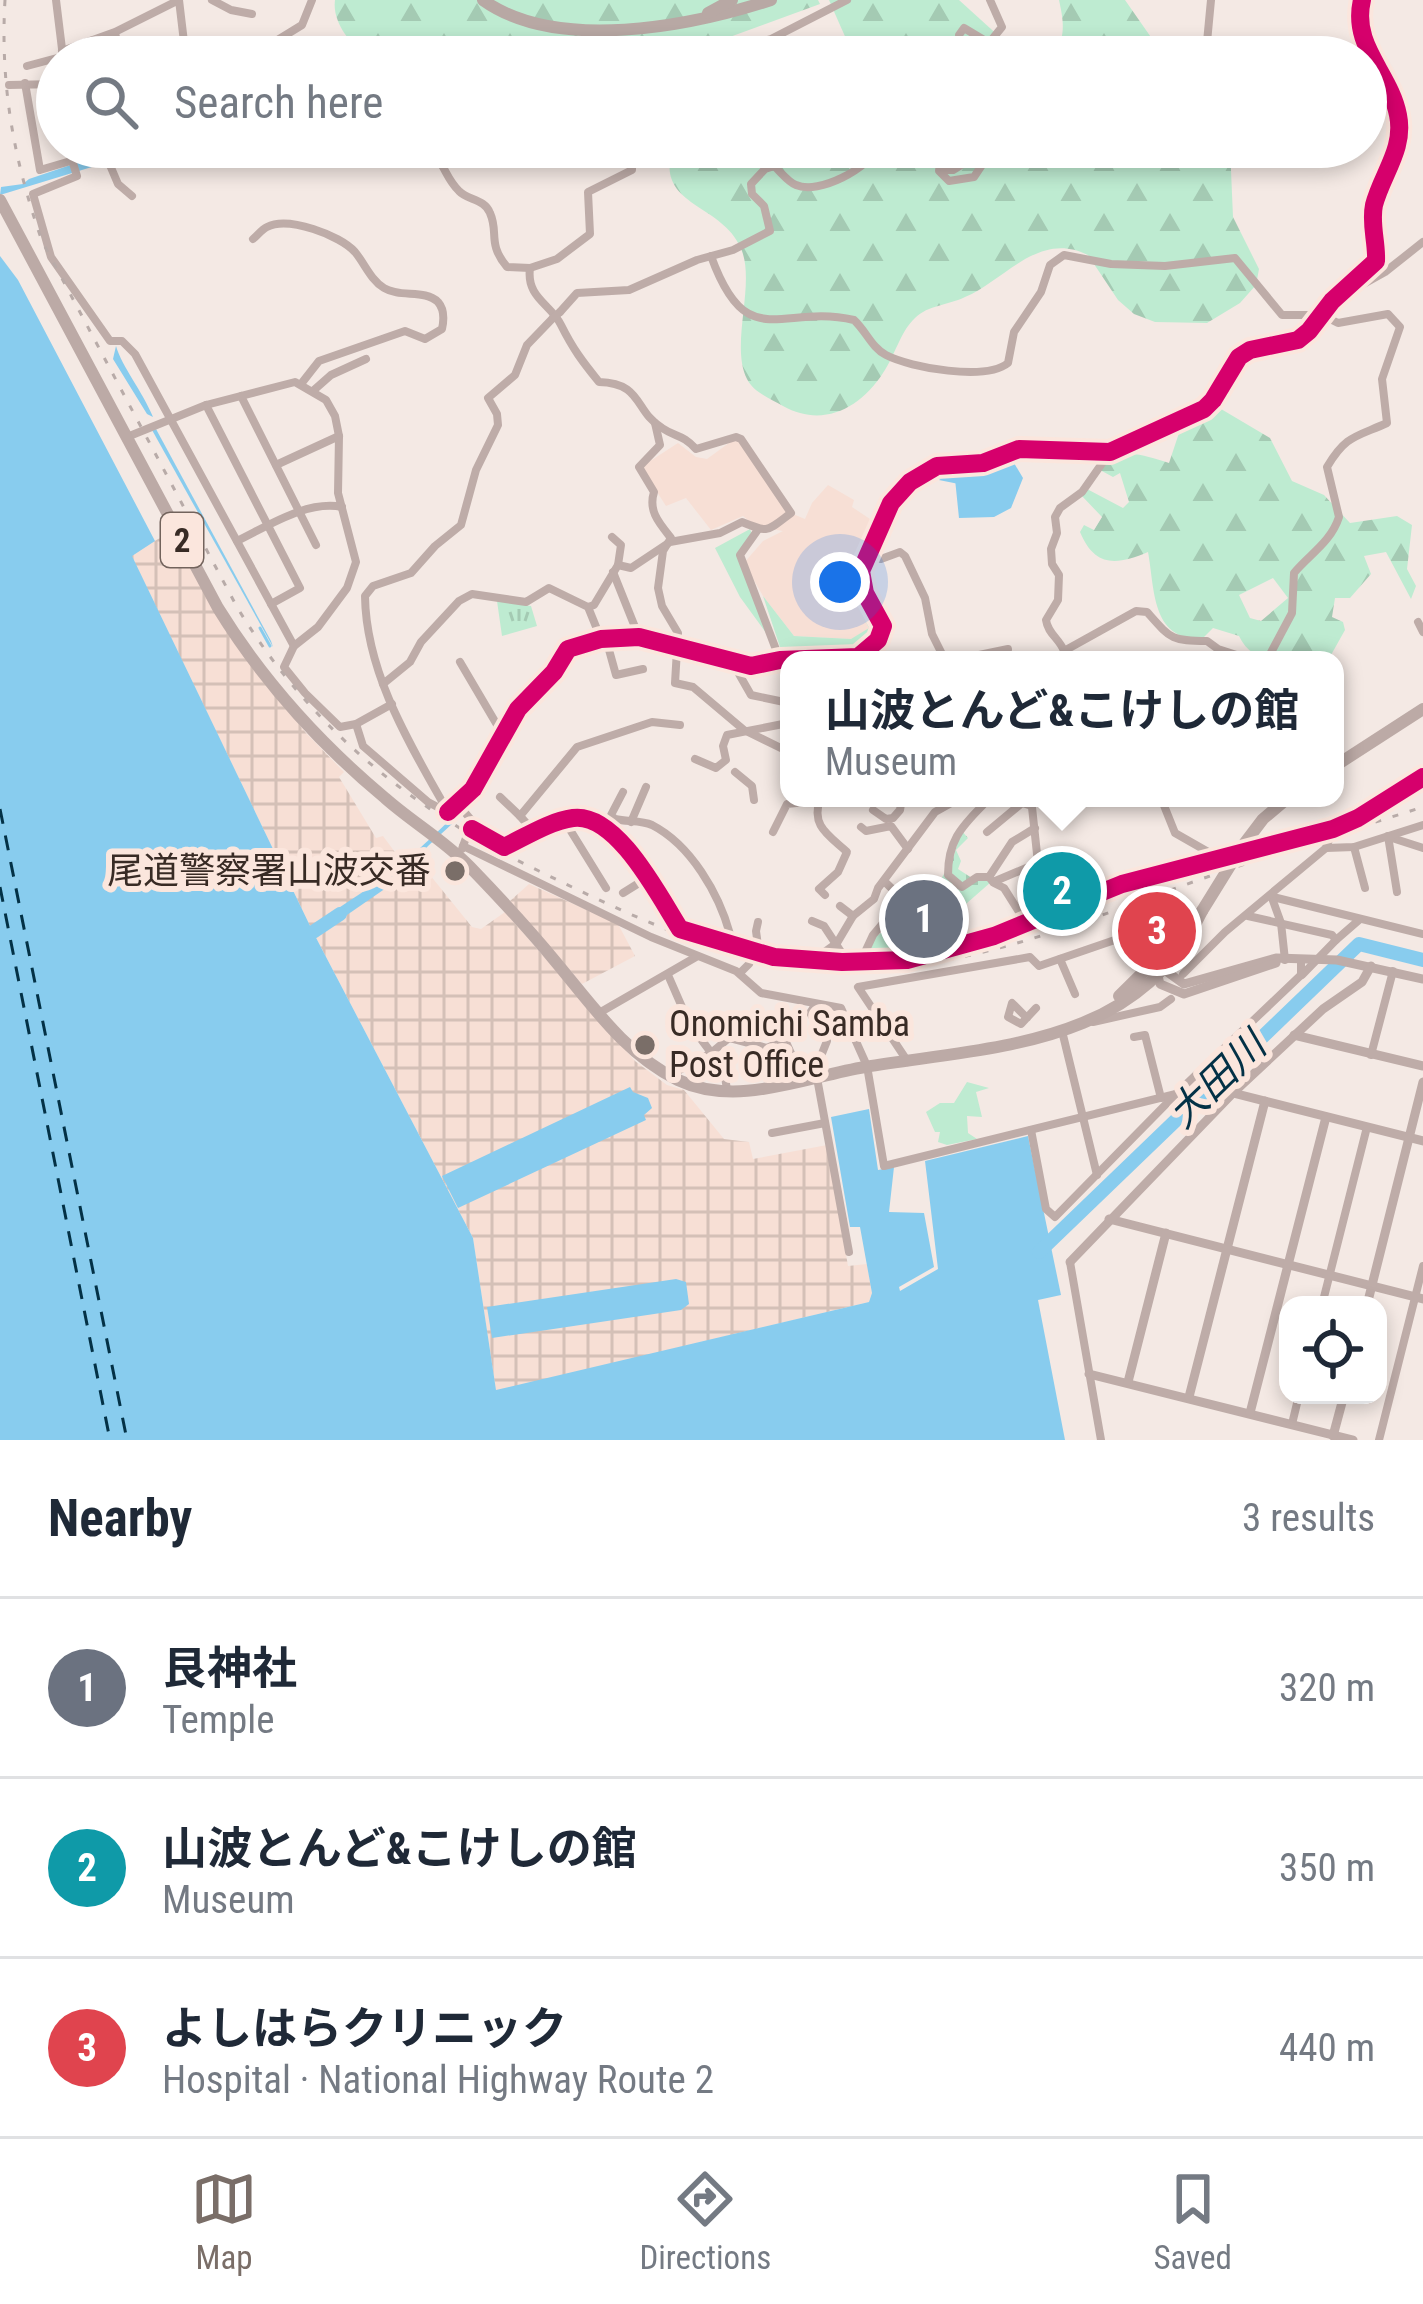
<!DOCTYPE html>
<meta charset="utf-8">
<style>
body{margin:0;font-family:"Roboto Condensed","Noto Sans JP",sans-serif;background:#f6f6f7;color:#1f2937}
.controls{position:absolute;right:36px;bottom:36px;display:grid;overflow:hidden;border-radius:24px;box-shadow:0 6px 18px #0003}
.controls button{width:108px;height:108px;display:grid;place-items:center;padding:0;border:0;border-bottom:3px solid #e0e1e3;background:#fff;color:#1f2937;font:60px sans-serif}
.you{position:absolute;left:840px;top:582px;width:42px;height:42px;margin:-30px;border:9px solid #fff;border-radius:50%;background:#1a73e8;box-shadow:0 0 0 18px #1a73e833}
.badge{display:grid;place-items:center;width:78px;height:78px;border-radius:50%;background:#7a6e68;color:#fff;font-size:39px;font-weight:700}
.pin{position:absolute;translate:-50% -50%;border:6px solid #fff;box-shadow:0 3px 12px #0006}
.popup{position:absolute;left:780px;top:651px;width:564px;height:156px;box-sizing:border-box;display:grid;place-content:center;border-radius:24px;background:#fff;filter:drop-shadow(0 3px 9px #0005);font-size:39px;white-space:nowrap;color:#747a83}
.popup b{font-size:45px;color:#1f2937}
.popup::after{content:'';position:absolute;left:50%;top:100%;margin-left:-24px;border:24px solid transparent;border-top-color:#fff}
.list{margin:0;padding:0;list-style:none}
h2{display:flex;justify-content:space-between;align-items:center;height:156px;margin:0;padding:0 48px;font-size:51px}
h2 small{font-size:39px;font-weight:400;color:#747a83}
.list li{display:grid;grid-template-columns:78px 1fr auto;gap:36px;align-items:center;box-sizing:border-box;height:180px;padding:0 48px;border-top:3px solid #e0e1e3}
.list b{display:block;font-size:45px;white-space:nowrap}
.list p{margin:0;font-size:39px;white-space:nowrap;color:#747a83}
.list em{font-size:39px;font-style:normal;color:#747a83}
.icon{flex:none;width:66px;height:66px;fill:none;stroke:currentColor;stroke-width:2;stroke-linecap:round;stroke-linejoin:round}
.map{position:relative;flex:none;width:1423px;height:1440px;overflow:hidden}
.search{position:absolute;background:#fff;box-shadow:0 6px 18px #0003;left:36px;right:36px;top:36px;height:132px;display:flex;align-items:center;gap:30px;box-sizing:border-box;padding:0 42px;border-radius:66px;color:#747a83;font-size:45px}
.sheet{height:696px;background:#fff}
nav{display:flex;justify-content:space-around;align-items:center;box-sizing:border-box;height:168px;border-top:3px solid #e0e1e3;background:#fff;font-size:33px;color:#747a83}
nav a{display:grid;justify-items:center;gap:6px}
nav .on{color:#7a6e68}
.map>svg:first-child{display:block}
.built{fill:#f7dfd5}
.industrial{fill:url(#industrial-grid)}
.grass{fill:#beebd1}
.forest{fill:url(#forest-firs);fill-rule:evenodd}
.cemetery{fill:url(#cemetery-stones)}
.park{fill:url(#park-tufts)}
.water{fill:#8ce}
.lines{fill:none;stroke-linecap:round;stroke-linejoin:round}
.stream{stroke:#8ce;stroke-width:3}
.river{stroke:#8ce;stroke-width:14}
.ferry{stroke:#033146;stroke-width:3;stroke-dasharray:15 12;stroke-linecap:butt}
.minor{stroke:#beaca8;stroke-width:8}
.tertiary{stroke:#beaca8;stroke-width:9}
.trunk{stroke:#bcaaa6;stroke-width:12}
.motorway{stroke:#b8a8a4;stroke-width:12}
.rail{stroke:#b8aba8;stroke-width:3;stroke-dasharray:6 12;stroke-linecap:butt}
.minor-bridge{stroke:#beaca8;stroke-width:8}
.trunk-bridge{stroke:#bcaaa6;stroke-width:12}
.cycleway-casing{stroke:#fbe6dd;stroke-width:26}
.cycleway{stroke:#d6006c;stroke-width:18}
.poi-dot{fill:#7a6e68;stroke:#fbe6dd;stroke-width:4.5}
.labels{text-anchor:middle;dominant-baseline:central;stroke-width:12;stroke-linejoin:round;paint-order:stroke}
.shield{fill:#fbe6dd;stroke:#72635c;stroke-width:3}
.shield-label{font-size:33px;font-weight:bold;fill:#382b25}
.poi-label{font-size:36px;fill:#382b25;stroke:#fbe6dd;text-anchor:end}
.water-label{font-size:39px;font-style:italic;fill:#033146;stroke:#fbe6dd}
</style>
<div class="map">
<svg width="1423" height="1440" viewBox="0 0 1423 1440">
<defs>
<pattern id="industrial-grid" width="8" height="8" patternUnits="userSpaceOnUse" patternTransform="scale(3)"><rect width="8" height="8" fill="#f7dfd5"/><path d="M0 4h8M4 0v8" fill="none" stroke="#d4c0b7"/></pattern>
<pattern id="forest-firs" width="22" height="20" patternUnits="userSpaceOnUse" patternTransform="scale(3)"><rect width="22" height="20" fill="#beebd1"/><path d="M5 1l3.5 6h-7zM16 11l3.5 6h-7z" fill="#a4cab3"/></pattern>
<pattern id="cemetery-stones" width="16" height="16" patternUnits="userSpaceOnUse" patternTransform="scale(3)"><rect width="16" height="16" fill="#beebd1"/><path d="M2 7V4a2 2 0 0 1 4 0v3zM10 15v-3a2 2 0 0 1 4 0v3z" fill="#a4cab3"/></pattern>
<pattern id="park-tufts" width="24" height="20" patternUnits="userSpaceOnUse" patternTransform="scale(3)"><rect width="24" height="20" fill="#beebd1"/><path d="M3 7l-1-3M5 7V3M7 7l1-3M15 17l-1-3M17 17v-4M19 17l1-3" fill="none" stroke="#a4cab3"/></pattern>
</defs>
<rect width="100%" height="100%" fill="#f4e9e4"/>
<polygon class="built" points="733,440 738,441 788,512 805,519 812,503 828,485 854,500 852,507 876,523 855,565 860,611 869,628 862,634 851,639 794,636 763,596 744,563 763,541 783,531 755,526 743,516 711,530 686,498 666,506 641,467 678,443 696,457 707,459"/>
<g class="industrial">
<polygon points="170,532 238,648 306,733 344,772 339,777 376,838 383,836 418,883 430,875 472,927 481,929 505,912 635,1061 667,1085 684,1090 724,1139 749,1142 753,1159 827,1145 848,1266 867,1264 872,1293 869,1302 496,1391 473,1238 313,932 131,555"/>
<polygon points="529,884 618,924 635,956 582,984 510,901"/>
</g>
<g class="grass">
<polygon points="750,529 752,534 737,553 769,637 740,597 715,548"/>
<path d="M860,552c-8,44 11,39 17,70 7,39 -73,35 -95,31l-19,-57 31,40 57,3 18,-11 -14,-27 4,-3 -6,-21z"/>
<polygon points="967,1082 989,1088 976,1092 982,1117 967,1116 968,1133 977,1139 947,1145 938,1142 940,1132 935,1132 926,1112 940,1103 954,1103"/>
</g>
<g class="forest">
<path d="M335,0h483l2,4 -145,53h-309c-16,-14 -34,-35 -31,-57z"/>
<polygon points="829,0 959,0 1022,57 854,57"/>
<path d="M1059,0h66l30,43 17,14h-119c13,-20 11,-34 6,-57z"/>
<path d="M673,147h557l3,70 26,52 -3,16 -16,18 -33,20 -52,-1 -21,-8 -16,-14 -30,-45c-49,-25 -83,25 -123,42 -16,8 -37,8 -50,21 -15,14 -20,38 -32,55 -23,36 -61,55 -100,33 -12,-7 -30,-14 -36,-27 -17,-34 8,-92 -5,-128 -18,-49 -89,-43 -69,-104z"/>
<path d="M1216,406l54,32 22,43 32,14 26,28 47,-7 15,9 -5,44 9,17 -5,13 -25,-47 -22,4 7,18 -21,24h-15l-3,19 11,5 2,8 -14,25 2,5c-34,0 -77,12 -94,-24l-26,-8 -11,11c-51,1 -47,-49 -54,-87 -31,13 -53,16 -68,-20l4,-7 10,5 8,-13 -21,-22 6,-6 36,19 6,-6 -9,-29 -7,4 -13,-7c20,-25 42,-15 69,-7l13,-39zM1273,578l15,20 -27,23 -11,-3 -11,-23z"/>
<polygon points="928,902 940,904 945,924 925,951 907,958 871,961 867,954 875,937"/>
</g>
<polygon class="cemetery" points="961,830 968,838 956,850 961,861 958,869 975,880 988,878 991,882 959,910 949,911 943,903 929,899 953,859"/>
<polygon class="park" points="497,601 531,606 537,626 502,636"/>
<g class="water">
<polygon points="124,147 142,147 118,159 0,195 1,187 23,184 29,179"/>
<polygon points="0,256 18,280 155,541 132,556 313,932 473,1238 496,1390 869,1302 872,1293 860,1227 850,1227 831,1117 869,1109 878,1170 894,1167 889,1212 924,1213 934,1267 899,1287 900,1291 938,1269 925,1161 1028,1136 1061,1295 1038,1300 1065,1440 0,1440"/>
<path d="M116,346c6,21 27,46 37,71l-6,-3 -34,-55z"/>
<polygon points="156,429 271,641 273,647 152,430"/>
<polygon points="1002,461 1014,463 1023,478 1011,508 994,517 959,518 955,479 984,474"/>
<path d="M483,776l5,3 -11,22 -49,45 -20,24 -4,-6c28,-29 58,-50 79,-88z"/>
<polygon points="396,870 402,877 331,926 325,917"/>
<polygon points="630,1087 633,1092 648,1098 652,1108 644,1115 646,1120 458,1208 442,1176"/>
<polygon points="676,1279 686,1282 689,1304 681,1310 492,1338 487,1307"/>
</g>
<g class="lines">
<polyline class="stream" points="260,628 270,646"/>
<g class="river">
<polyline points="919,481 934,472 959,477"/>
<polyline points="313,932 340,914"/>
<polyline points="1039,1252 1359,944 1423,960"/>
</g>
<g class="ferry">
<polyline points="0,809 127,1440"/>
<polyline points="0,887 110,1440"/>
</g>
<g class="minor">
<polyline points="56,0 63,57"/>
<polyline points="212,0 231,10 252,14"/>
<polyline points="62,51 115,32 179,0 184,42 119,54 115,32"/>
<polyline points="250,57 302,25 312,0"/>
<polyline points="706,57 771,39 847,0"/>
<polyline points="769,57 788,53"/>
<polyline points="961,57 959,35 964,28 989,43 1002,27 990,0"/>
<path d="M1141,57l1,-7c22,-5 43,-1 65,-8l4,-42"/>
<polyline points="27,66 57,58"/>
<polyline points="25,83 40,170 118,147"/>
<polyline points="9,85 57,84"/>
<path d="M422,147c25,14 20,27 37,44 8,9 26,8 31,22 9,20 -3,30 17,54l23,1"/>
<polyline points="942,147 939,171 949,181 974,177 994,147"/>
<polyline points="1059,147 1130,147"/>
<polyline points="104,151 118,184 132,196"/>
<polyline points="72,160 77,176 33,194 51,257 110,341 122,341 135,354 294,646"/>
<polyline points="941,163 945,170 953,170 966,162 966,147"/>
<path d="M253,239c5,-4 8,-9 14,-12 21,-11 73,8 88,25 10,12 15,27 29,36 16,10 41,1 54,14 7,8 6,18 4,27l-17,10 -20,-8 -86,30 -18,23"/>
<path d="M711,256c36,100 70,47 143,64 12,11 18,28 32,35 25,13 100,26 122,8l6,-31 27,-40 9,-27 14,-10 47,9 54,2 70,-8 47,57h40l16,8 50,-9 12,13 -18,52 5,44c-31,14 -41,12 -60,44l12,50c-8,25 -29,37 -45,56l-2,40 -25,47"/>
<polyline points="1345,288 1351,291 1385,272 1423,242"/>
<path d="M560,312l17,-19 52,-3 68,-30 36,-10 37,-19 -6,-25 -12,-12 -1,-10 14,-15 9,-3c7,6 14,16 22,19 23,10 73,-17 82,-38"/>
<polyline points="314,390 331,375 366,359"/>
<polyline points="241,396 316,545"/>
<polyline points="206,405 300,588 271,604"/>
<path d="M655,423l5,22 -21,22 15,25c-6,19 5,31 17,46l-8,13 -5,37 4,18 16,27 -3,50 18,4 51,43 45,22"/>
<polyline points="127,437 206,405 295,382 326,400 335,416 339,436 338,493 356,562 347,588 318,627 294,646 284,667 305,693 340,727 356,724 392,704"/>
<polyline points="276,465 339,436"/>
<polyline points="757,531 740,555 780,660"/>
<polyline points="612,537 621,545 618,565"/>
<path d="M237,541c31,-15 70,-41 105,-34"/>
<polyline points="866,557 881,559 900,552 905,556 925,598 932,634 945,660"/>
<polyline points="613,572 639,637"/>
<path d="M588,607l6,-2 24,-40 13,3 39,-26 50,-9 22,-11c27,11 24,10 49,-9l-50,-74 -5,-2 -40,12c-14,-15 -19,-11 -34,-21 -28,-17 -19,-45 -63,-46 -17,-21 -26,-33 -38,-57 -10,-21 -35,-27 -31,-57l27,-9 33,-25 -2,-42 44,-22v-23"/>
<polyline points="1418,622 1423,632"/>
<polyline points="606,639 616,675 643,669"/>
<path d="M1064,651c-5,-13 -16,-17 -18,-31l12,-20 1,-25 -7,-11 -1,-15 6,-16 -2,-16 5,-9 22,-16 28,-40"/>
<polyline points="955,660 1008,649"/>
<path d="M1061,660l3,-9 72,-40 11,1c24,27 24,29 60,29l11,8 34,11"/>
<polyline points="460,662 503,735"/>
<polyline points="739,663 739,674 751,695 789,703"/>
<polyline points="383,684 410,662 421,642 459,601 472,594 526,602 549,588 588,607 601,639"/>
<polyline points="356,724 363,746 428,802 447,812"/>
<polyline points="695,759 716,768 726,760 723,746 727,735 783,724 789,715"/>
<polyline points="735,772 752,786 754,800"/>
<path d="M623,792l-12,23 4,4c12,3 26,1 37,6 39,20 67,69 78,109l-11,8"/>
<polyline points="500,797 520,816"/>
<path d="M820,798c-9,28 7,36 27,54l-9,20 -19,17 6,6"/>
<polyline points="1031,798 1038,863"/>
<polyline points="1161,798 1175,833 1210,853 1211,862"/>
<polyline points="458,804 472,821 462,849"/>
<path d="M983,805c-23,23 -35,37 -35,70l14,12 15,-10h12l23,-35 23,-14"/>
<polyline points="873,810 886,819 893,818 900,810 902,798"/>
<path d="M448,812c-37,-66 -82,-138 -83,-216l8,-10 38,-13 24,-27 26,-21 15,-55 22,-45 -1,-11 -9,-16 27,-23 12,-30 26,-27"/>
<polyline points="448,812 473,789 518,709 554,672 568,649 580,643 619,637 678,646"/>
<polyline points="564,820 606,888"/>
<polyline points="631,822 646,787"/>
<polyline points="861,827 866,831 891,826 908,849"/>
<path d="M472,829l32,18c21,-10 46,-26 69,-29 44,-6 87,80 107,111l94,28 68,5 65,-2 87,-24 128,-52 211,-55 25,-11 65,-41"/>
<polyline points="773,832 787,804 805,802 807,798"/>
<polyline points="987,832 1022,803 1032,806"/>
<polyline points="535,833 520,816 577,747 652,722 680,725"/>
<polyline points="1388,836 1397,892"/>
<polyline points="1389,837 1423,848"/>
<polyline points="463,846 651,937 736,971 761,993 841,1008 867,1066 884,1166 1176,1094"/>
<polyline points="1354,847 1365,888"/>
<polyline points="1326,848 1354,847 1423,825"/>
<polyline points="989,877 993,882 1038,863 1098,884 1102,892"/>
<polyline points="884,881 913,909"/>
<polyline points="994,883 1004,888 1026,923"/>
<polyline points="623,893 647,878"/>
<polyline points="1273,897 1423,934"/>
<polyline points="1272,898 1281,923 1285,960"/>
<polyline points="840,906 853,916"/>
<polyline points="1248,916 1332,935 1336,940 1302,975"/>
<polyline points="812,921 824,926 847,961"/>
<polyline points="758,922 756,931 759,953"/>
<polyline points="884,926 928,900 941,902 958,884"/>
<polyline points="1336,940 1359,920"/>
<polyline points="1060,959 1075,994"/>
<polyline points="812,961 837,943 853,916 874,899 878,888 935,812 960,798"/>
<polyline points="860,963 873,935 895,909"/>
<polyline points="740,973 749,964"/>
<polyline points="1183,974 1225,932 1326,848 1333,829"/>
<polyline points="668,975 689,1023 724,1070 727,1090"/>
<polyline points="815,1005 810,1013 827,1041 821,1056 825,1074"/>
<polyline points="599,1013 696,957"/>
<polyline points="1027,1018 1012,1003 1008,1017 1021,1024 1036,1008"/>
<polyline points="1093,1022 1160,1007 1171,999"/>
<polyline points="1062,1031 1097,1175"/>
<polyline points="1134,1037 1145,1035 1161,1098"/>
<polyline points="1371,1055 1393,971"/>
<polyline points="908,1062 858,987 1030,957 1039,966 1138,932 1155,961"/>
<polyline points="675,1077 674,1073 711,1053 729,1038 767,1048 785,1040 803,1080"/>
<polyline points="817,1078 849,1252"/>
<polyline points="1031,1130 1046,1209 1055,1217 1176,1094 1301,975 1301,960"/>
<polyline points="772,1133 825,1123"/>
<polyline points="1070,1262 1101,1440"/>
<polyline points="1322,1305 1367,1127"/>
<polyline points="1292,1424 1299,1395"/>
<polyline points="1379,1440 1423,1266"/>
</g>
<g class="tertiary">
<path d="M678,646l73,20 29,-6 78,-3 20,-17 5,-14 -18,-33 -4,-22 30,-68 19,-21 27,-16 46,-3 36,-14 91,3 94,-43 9,-9 26,-43 11,-7 48,-10 11,-9 23,-30 44,-40c1,-19 -6,-37 -2,-56 8,-31 31,-56 24,-90 -8,-42 -47,-69 -36,-115"/>
<polyline points="1159,966 1184,984 1276,958 1337,960 1423,979"/>
<polyline points="1156,968 1160,984 1184,994 1276,963"/>
<polyline points="1294,1035 1423,1066"/>
<polyline points="1233,1093 1423,1141"/>
<polyline points="1109,1219 1423,1299"/>
<polyline points="1070,1262 1233,1093 1323,1009 1362,982 1371,966"/>
<polyline points="1367,1305 1423,1082"/>
<polyline points="1089,1374 1353,1440"/>
<polyline points="1128,1382 1166,1233"/>
<polyline points="1189,1397 1265,1101"/>
<polyline points="1250,1413 1326,1117"/>
<polyline points="1333,1436 1344,1395"/>
</g>
<g class="trunk">
<path d="M0,200l218,408c45,73 101,135 167,190 27,24 60,43 85,69 29,30 58,61 85,94 37,44 70,93 123,119 59,28 127,-3 187,-13 127,-21 274,-20 337,-156"/>
<polyline points="1335,766 1423,709"/>
<polyline points="1241,848 1263,819 1288,798"/>
<polyline points="1119,996 1186,930"/>
</g>
<g class="motorway">
<path d="M483,0c74,53 208,26 288,0"/>
<polyline points="708,13 732,0"/>
</g>
<path class="rail" d="M5,0c-5,86 9,161 37,241l195,366c73,121 175,203 302,264 70,34 142,70 219,87 166,36 298,-28 449,-81 71,-25 144,-47 216,-70"/>
<polyline class="minor-bridge" points="553,318 560,312"/>
<polyline class="trunk-bridge" points="1202,911 1241,848"/>
<g class="cycleway-casing">
<g id="cycleway">
<path d="M448,812l25,-23 45,-80 36,-37 14,-23 33,-10 38,-2 112,29 29,-6 78,-3 20,-17 5,-14 -18,-33 -4,-22 30,-68 19,-21 27,-16 46,-3 36,-14 91,3 94,-43 9,-9 26,-43 11,-7 48,-10 11,-9 23,-30 44,-40c1,-19 -6,-37 -2,-56 8,-31 31,-56 24,-90 -8,-42 -47,-69 -36,-115"/>
<path d="M472,829l32,18c21,-10 46,-26 69,-29 44,-6 87,80 107,111l94,28 68,5 65,-2 87,-24 128,-52 211,-55 25,-11 65,-41"/>
</g>
</g>
<use href="#cycleway" class="cycleway"/>
</g>
<g class="poi-dot">
<circle cx="455" cy="871" r="12"/>
<circle cx="645" cy="1045" r="12"/>
</g>
<g class="labels">
<rect class="shield" x="161" y="513" width="42" height="54" rx="9"/>
<g class="shield-label">
<text x="182" y="540">2</text>
</g>
<g class="poi-label">
<text x="431" y="871">尾道警察署山波交番</text>
<text x="669" y="1024" text-anchor="start">Onomichi Samba<tspan x="669" dy="41">Post Office</tspan></text>
</g>
<g class="water-label">
<text transform="translate(1217 1080) rotate(-44)">大田川</text>
</g>
</g>
</svg>
<div class="controls">
<button><svg class="icon" aria-label="locate" viewBox="0 0 24 24"><circle cx="12" cy="12" r="6"/><path d="M12 2v4M12 18v4M2 12h4M18 12h4"/></svg></button>
</div>
<div class="you"></div>
<div class="pin badge" style="left:924px;top:919px;background:#6b7280">1</div>
<div class="pin badge" style="left:1062px;top:891px;background:#0f9aa8">2</div>
<div class="popup"><b>山波とんど&amp;こけしの館</b>Museum</div>
<div class="pin badge" style="left:1157px;top:931px;background:#e0444e">3</div>
<div class="search"><svg class="icon" aria-label="search" viewBox="0 0 24 24"><circle cx="10" cy="10" r="6"/><path d="M15 15l6 6"/></svg>Search here</div>
</div>
<section class="sheet">
<h2>Nearby<small>3 results</small></h2>
<ul class="list">
<li><span class="badge" style="background:#6b7280">1</span><div><b>艮神社</b><p>Temple</p></div><em>320 m</em></li>
<li><span class="badge" style="background:#0f9aa8">2</span><div><b>山波とんど&amp;こけしの館</b><p>Museum</p></div><em>350 m</em></li>
<li><span class="badge" style="background:#e0444e">3</span><div><b>よしはらクリニック</b><p>Hospital · National Highway Route 2</p></div><em>440 m</em></li>
</ul>
</section>
<nav>
<a class="on"><svg class="icon" aria-label="map" viewBox="0 0 24 24"><path d="M3 6l6-2 6 2 6-2v14l-6 2-6-2-6 2zM9 4v14M15 6v14"/></svg>Map</a>
<a><svg class="icon" aria-label="directions" viewBox="0 0 24 24"><path d="M12 3l9 9-9 9-9-9zM9 14v-3h6M13 9l2 2-2 2"/></svg>Directions</a>
<a><svg class="icon" aria-label="saved" viewBox="0 0 24 24"><path d="M7 4h10v16l-5-4-5 4z"/></svg>Saved</a>
</nav>
